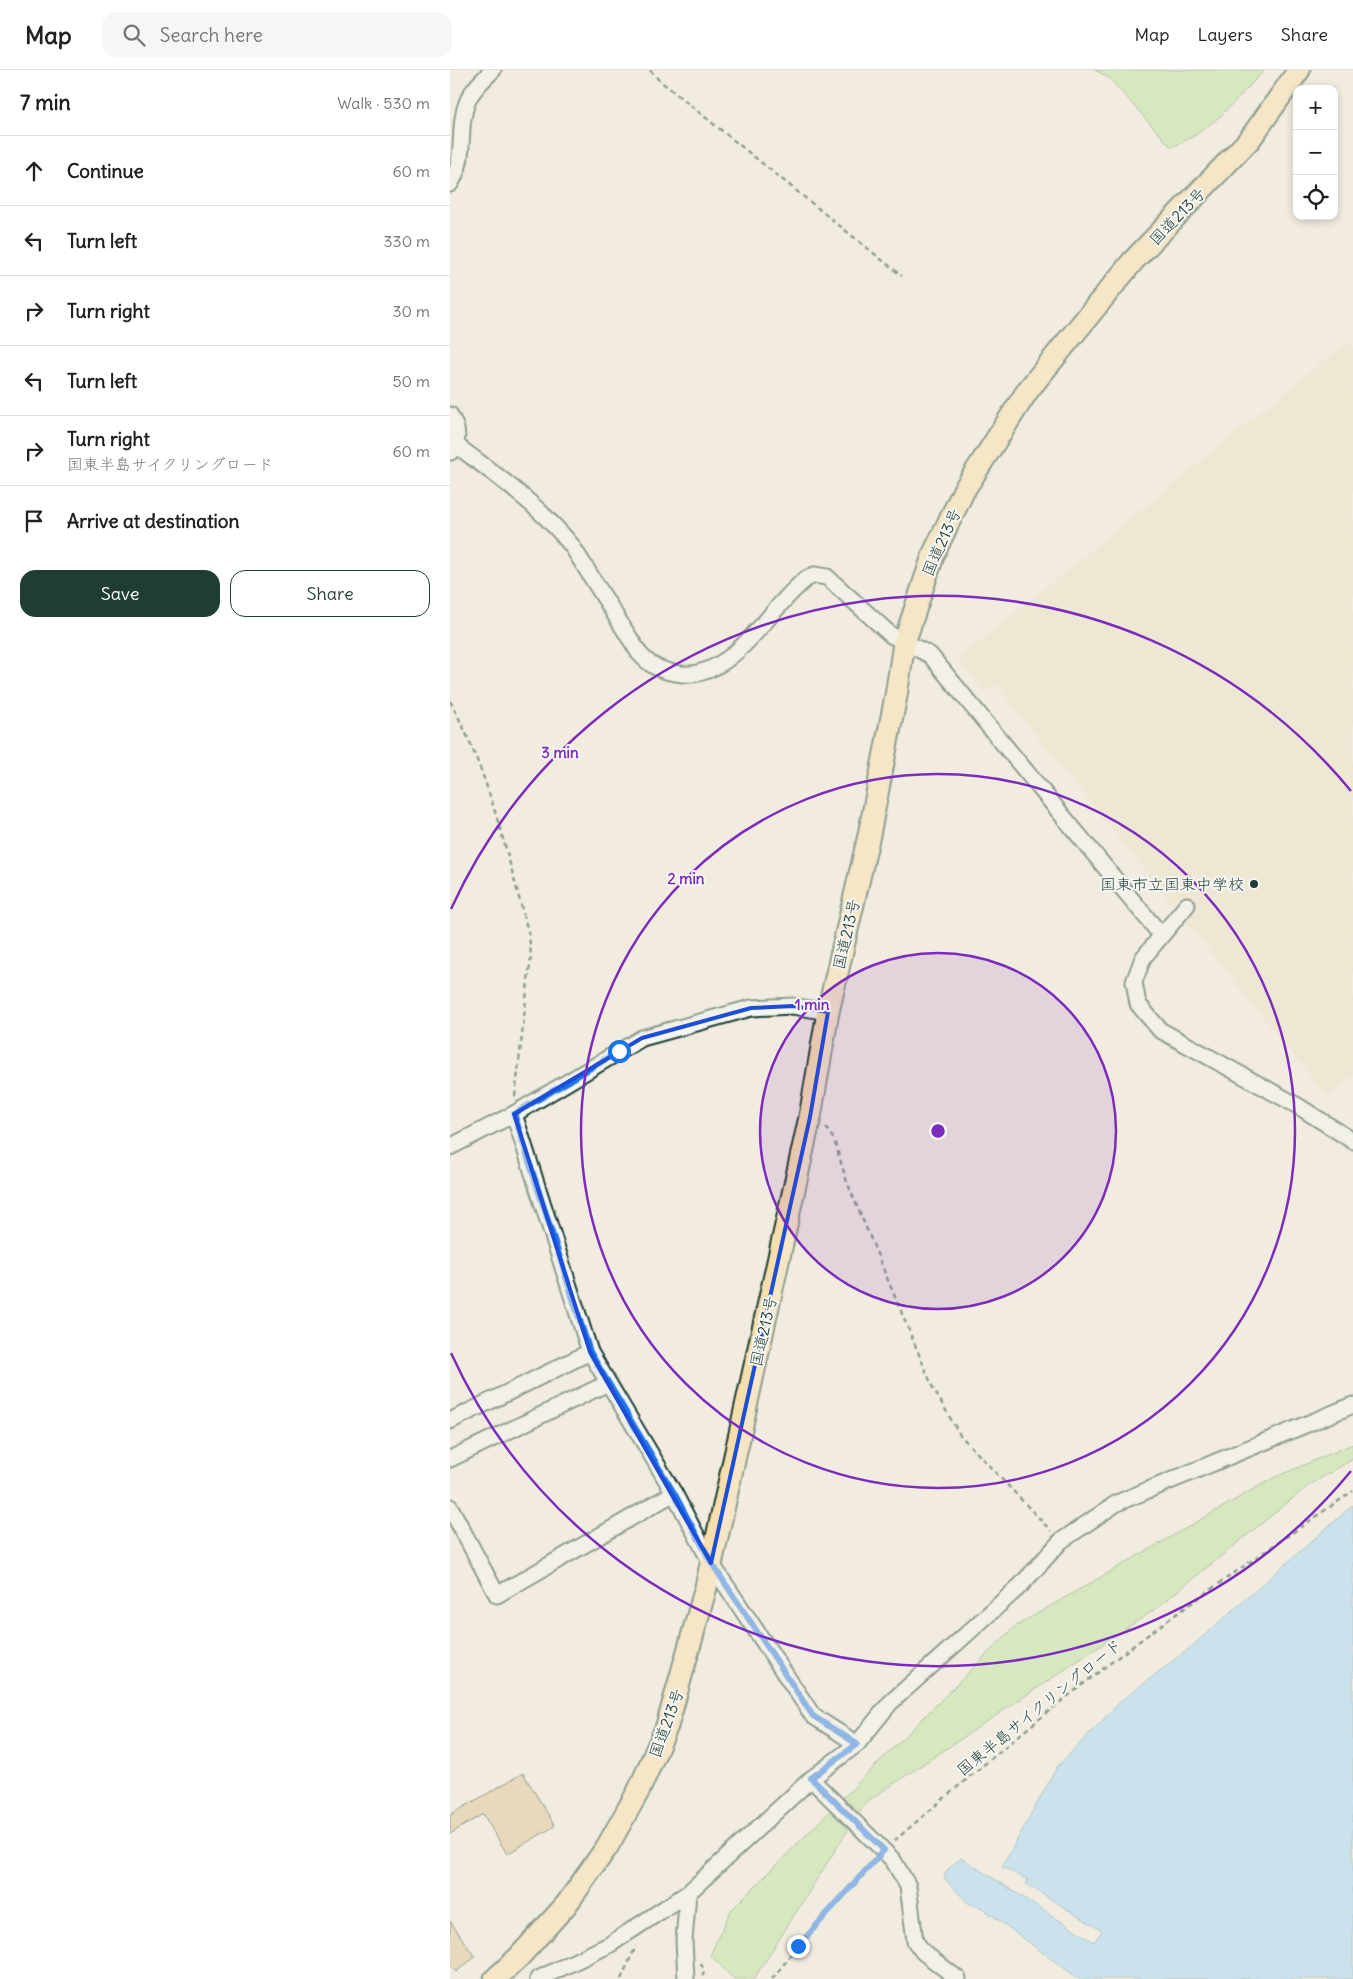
<!DOCTYPE html>
<meta charset="utf-8">
<style>
body{margin:0;font-family:Delius,"Klee One",sans-serif;background:#f6f6f6;color:#202124}
.controls{position:absolute;right:15px;top:15px;display:grid;overflow:hidden;border-radius:10px;box-shadow:0 2px 8px #0003}
.controls button{width:45px;height:45px;display:grid;place-items:center;padding:0;border:0;border-bottom:1px solid #e0e0e0;background:#fff;color:#202124;font:25px sans-serif}
.stop{position:absolute;width:15px;height:15px;margin:-11px;border:4px solid #1a73e8;border-radius:50%;background:#fff}
.stop.end{background:#1a73e8;border-color:#fff;box-shadow:0 1px 5px #0008}
.list{margin:0;padding:0;list-style:none}
h2{display:flex;justify-content:space-between;align-items:center;height:65px;margin:0;padding:0 20px;font-size:21px}
h2 small{font-size:16px;font-weight:400;color:#757577}
.list li{display:grid;grid-template-columns:32px 1fr auto;gap:15px;align-items:center;box-sizing:border-box;height:70px;padding:0 20px;border-top:1px solid #e0e0e0}
.list b{display:block;font-size:19px;white-space:nowrap}
.list p{margin:0;font-size:16px;white-space:nowrap;color:#757577}
.list em{font-size:16px;font-style:normal;color:#757577}
.actions{display:flex;gap:10px;padding:15px 20px}
.actions a{flex:1;padding:11px 0;border:1px solid #1f3d34;border-radius:15px;text-align:center;font-size:18px;color:#1f3d34}
.actions .main{background:#1f3d34;color:#fff}
.icon{flex:none;width:28px;height:28px;fill:none;stroke:currentColor;stroke-width:2;stroke-linecap:round;stroke-linejoin:round}
.map{position:relative;flex:none;width:903px;height:1909px;overflow:hidden}
header{display:flex;align-items:center;gap:30px;box-sizing:border-box;height:70px;padding:0 25px;background:#fff;border-bottom:1px solid #e0e0e0}
header strong{font-size:24px}
nav{display:flex;gap:28px;margin-inline-start:auto;font-size:18px}
.search{width:350px;height:45px;background:#f6f6f6;display:flex;align-items:center;gap:12px;box-sizing:border-box;padding:0 18px;border-radius:15px;color:#757577;font-size:19px}
main{display:flex}
aside{flex:1;background:#fff}
.map>svg:first-child{display:block}
.built{fill:#ebdfc8}
.green{fill:#b8df9b;stroke:#6c8e68}
.water{fill:#9dd4fc;stroke:#6b98ac}
.building{fill:#dcc292;stroke:#1f3d34}
.lines{fill:none;stroke-linecap:round;stroke-linejoin:round}
.minor-casing{stroke:#1f3d34;stroke-width:19}
.highway-casing{stroke:#1f3d34;stroke-width:25}
.path{stroke:#1f3d34;stroke-width:2.5;stroke-dasharray:5 4;stroke-linecap:butt}
.minor{stroke:#f6f6f2;stroke-width:15}
.highway{stroke:#f8deab;stroke-width:21}
.route{stroke:#1a73e8;stroke-width:6}
.marked{fill:none;stroke:#1d4ed8;stroke-width:4;stroke-linejoin:round}
.ring{fill:none;stroke:#7b2cbf;stroke-width:2.5}
.poi-dot{fill:#1f3d34;stroke:#f6f6f2;stroke-width:2}
.labels{text-anchor:middle;dominant-baseline:central;stroke-width:4;stroke-linejoin:round;paint-order:stroke}
.street-label{font-size:16px;fill:#1f3d34;stroke:#f6f6f2}
.poi-label{font-size:16px;fill:#1f3d34;stroke:#f6f6f2;text-anchor:end}
.centre{fill:#7b2cbf;stroke:#f6f6f2;stroke-width:2.5}
.ring-label{font-size:15px;text-anchor:middle;font-weight:bold;fill:#7b2cbf;stroke:#f6f6f2;stroke-width:4;stroke-linejoin:round;paint-order:stroke}
</style>
<header>
<strong>Map</strong>
<div class="search"><svg class="icon" aria-label="search" viewBox="0 0 24 24"><circle cx="10" cy="10" r="6"/><path d="M15 15l6 6"/></svg>Search here</div>
<nav><a>Map</a><a>Layers</a><a>Share</a></nav>
</header>
<main>
<aside>
<h2>7 min<small>Walk · 530 m</small></h2>
<ul class="list">
<li><svg class="icon" aria-label="ahead" viewBox="0 0 24 24"><path d="M12 20V5M6 11l6-6 6 6"/></svg><div><b>Continue</b></div><em>60 m</em></li>
<li><svg class="icon" aria-label="left" viewBox="0 0 24 24"><path d="M17 20v-9H6M10 6l-5 5 5 5"/></svg><div><b>Turn left</b></div><em>330 m</em></li>
<li><svg class="icon" aria-label="right" viewBox="0 0 24 24"><path d="M7 20v-9h11M14 6l5 5-5 5"/></svg><div><b>Turn right</b></div><em>30 m</em></li>
<li><svg class="icon" aria-label="left" viewBox="0 0 24 24"><path d="M17 20v-9H6M10 6l-5 5 5 5"/></svg><div><b>Turn left</b></div><em>50 m</em></li>
<li><svg class="icon" aria-label="right" viewBox="0 0 24 24"><path d="M7 20v-9h11M14 6l5 5-5 5"/></svg><div><b>Turn right</b><p>国東半島サイクリングロード</p></div><em>60 m</em></li>
<li><svg class="icon" aria-label="arrive" viewBox="0 0 24 24"><path d="M6 21V4h12l-3 4 3 4H6"/></svg><div><b>Arrive at destination</b></div></li>
</ul>
<div class="actions"><a class="main">Save</a><a>Share</a></div>
</aside>
<div class="map">
<svg width="903" height="1909" viewBox="0 0 903 1909">
<rect width="100%" height="100%" fill="#f1ecdf"/>
<filter id="ink" filterUnits="userSpaceOnUse"><feTurbulence type="fractalNoise" baseFrequency=".02" numOctaves="2"/><feDisplacementMap in="SourceGraphic" scale="10" xChannelSelector="R" yChannelSelector="G"/><feConvolveMatrix kernelMatrix="1 2 1 2 8 2 1 2 1" color-interpolation-filters="sRGB"/></filter>
<g filter="url(#ink)">
<polygon class="built" points="894,274 903,275 903,1006 877,1027 546,615 533,622 508,589"/>
<g class="green">
<path d="M645,0h170c-30,30 -53,62 -94,77l-62,-69z"/>
<polygon points="903,1374 903,1389 858,1416 707,1538 415,1733 304,1909 284,1909 260,1885 281,1840 564,1557 823,1408"/>
</g>
<polygon class="water" points="903,1435 903,1909 629,1909 532,1838 518,1833 494,1808 497,1800 511,1788 644,1872 652,1861 576,1814 578,1810 552,1797 607,1697 671,1631 741,1577"/>
<g class="building">
<polygon points="73,1703 105,1756 57,1784 33,1744 0,1764 0,1745"/>
<polygon points="0,1851 25,1887 6,1902 0,1894"/>
</g>
<g class="lines">
<g class="minor-casing">
<g id="minor">
<path d="M0,114c18,-27 6,-56 18,-84 5,-12 16,-21 25,-30"/>
<path d="M0,345c7,12 11,25 1,37"/>
<path d="M6,375c41,31 83,60 116,101l67,107c10,12 20,17 36,20 56,12 92,-64 131,-94l8,-4 13,2 64,58 39,20 231,280"/>
<polyline points="737,835 693,888 684,912 688,934 710,960 848,1036 903,1071"/>
<polyline points="64,1044 140,1282 224,1423 261,1493 363,1646 407,1674"/>
<polyline points="0,1077 64,1044 192,968 301,938 343,936 378,942"/>
<polyline points="0,1351 140,1282"/>
<polyline points="0,1389 158,1313"/>
<polyline points="0,1437 47,1525 224,1423"/>
<polyline points="361,1709 443,1790 458,1816 465,1871 473,1882 508,1909"/>
<polyline points="88,1909 159,1875 238,1823 361,1709 407,1674 440,1633 571,1515 611,1471 667,1433 903,1335"/>
<polyline points="236,1909 234,1870 238,1823"/>
</g>
</g>
<g class="highway-casing">
<polyline id="highway" points="45,1909 68,1888 116,1835 157,1777 189,1720 217,1656 256,1517 360,1047 378,942 419,765 446,626 454,573 484,483 514,420 578,320 683,191 800,69 849,0"/>
</g>
<g class="path">
<polyline points="200,0 209,10 452,206"/>
<path d="M0,631c40,74 57,154 79,234l2,20 -16,142"/>
<polyline points="376,1057 384,1070 397,1112 483,1318 510,1365 601,1461"/>
<path d="M444,1771c60,-51 120,-103 183,-152 88,-70 183,-134 276,-198"/>
<polyline points="251,1893 254,1901 252,1908"/>
<polyline points="171,1909 186,1876"/>
<polyline points="322,1909 348,1876 424,1791"/>
</g>
<use href="#minor" class="minor"/>
<use href="#highway" class="highway"/>
</g>
</g>
<g class="lines" filter="url(#ink)">
<polyline class="route" points="169,981 64,1044 140,1282 224,1423 261,1492 363,1646 407,1674 361,1708 434,1780 348,1876"/>
</g>
<path d="M0 0H903V1909H0ZM343,936l35,6 -18,105 -99,446 -121,-211 -76,-238 128,-76 109,-30z" fill="#f1ecdf" fill-opacity=".55" fill-rule="evenodd"/>
<path class="marked" d="M343,936l35,6 -18,105 -99,446 -121,-211 -76,-238 128,-76 109,-30z"/>
<circle cx="488" cy="1061" r="178" fill="#7b2cbf" fill-opacity=".12"/>
<g class="ring">
<circle cx="488" cy="1061" r="178"/>
<circle cx="488" cy="1061" r="357"/>
<path d="M901 1401A535 535 0 0 1 1 1283M1 839A535 535 0 0 1 901 721"/>
</g>
<circle class="poi-dot" cx="804" cy="814" r="5"/>
<g class="labels">
<g class="street-label">
<text transform="translate(727 146) rotate(-46)">国道213号</text>
<text transform="translate(491 472) rotate(-66)">国道213号</text>
<text transform="translate(396 864) rotate(-77)">国道213号</text>
<text transform="translate(313 1261) rotate(-77)">国道213号</text>
<text transform="translate(589 1637) rotate(-39)">国東半島サイクリングロード</text>
<text transform="translate(216 1653) rotate(-70)">国道213号</text>
</g>
<g class="poi-label">
<text x="794" y="814">国東市立国東中学校</text>
</g>
</g>
<circle cx="488" cy="1061" r="8" class="centre"/>
<g class="ring-label">
<text x="110" y="688">3 min</text>
<text x="236" y="814">2 min</text>
<text x="362" y="940">1 min</text>
</g>
</svg>
<div class="controls">
<button>+</button>
<button>−</button>
<button><svg class="icon" aria-label="locate" viewBox="0 0 24 24"><circle cx="12" cy="12" r="6"/><path d="M12 2v4M12 18v4M2 12h4M18 12h4"/></svg></button>
</div>
<div class="stop" style="left:169px;top:981px"></div>
<div class="stop end" style="left:348px;top:1876px"></div>
</div>
</main>
